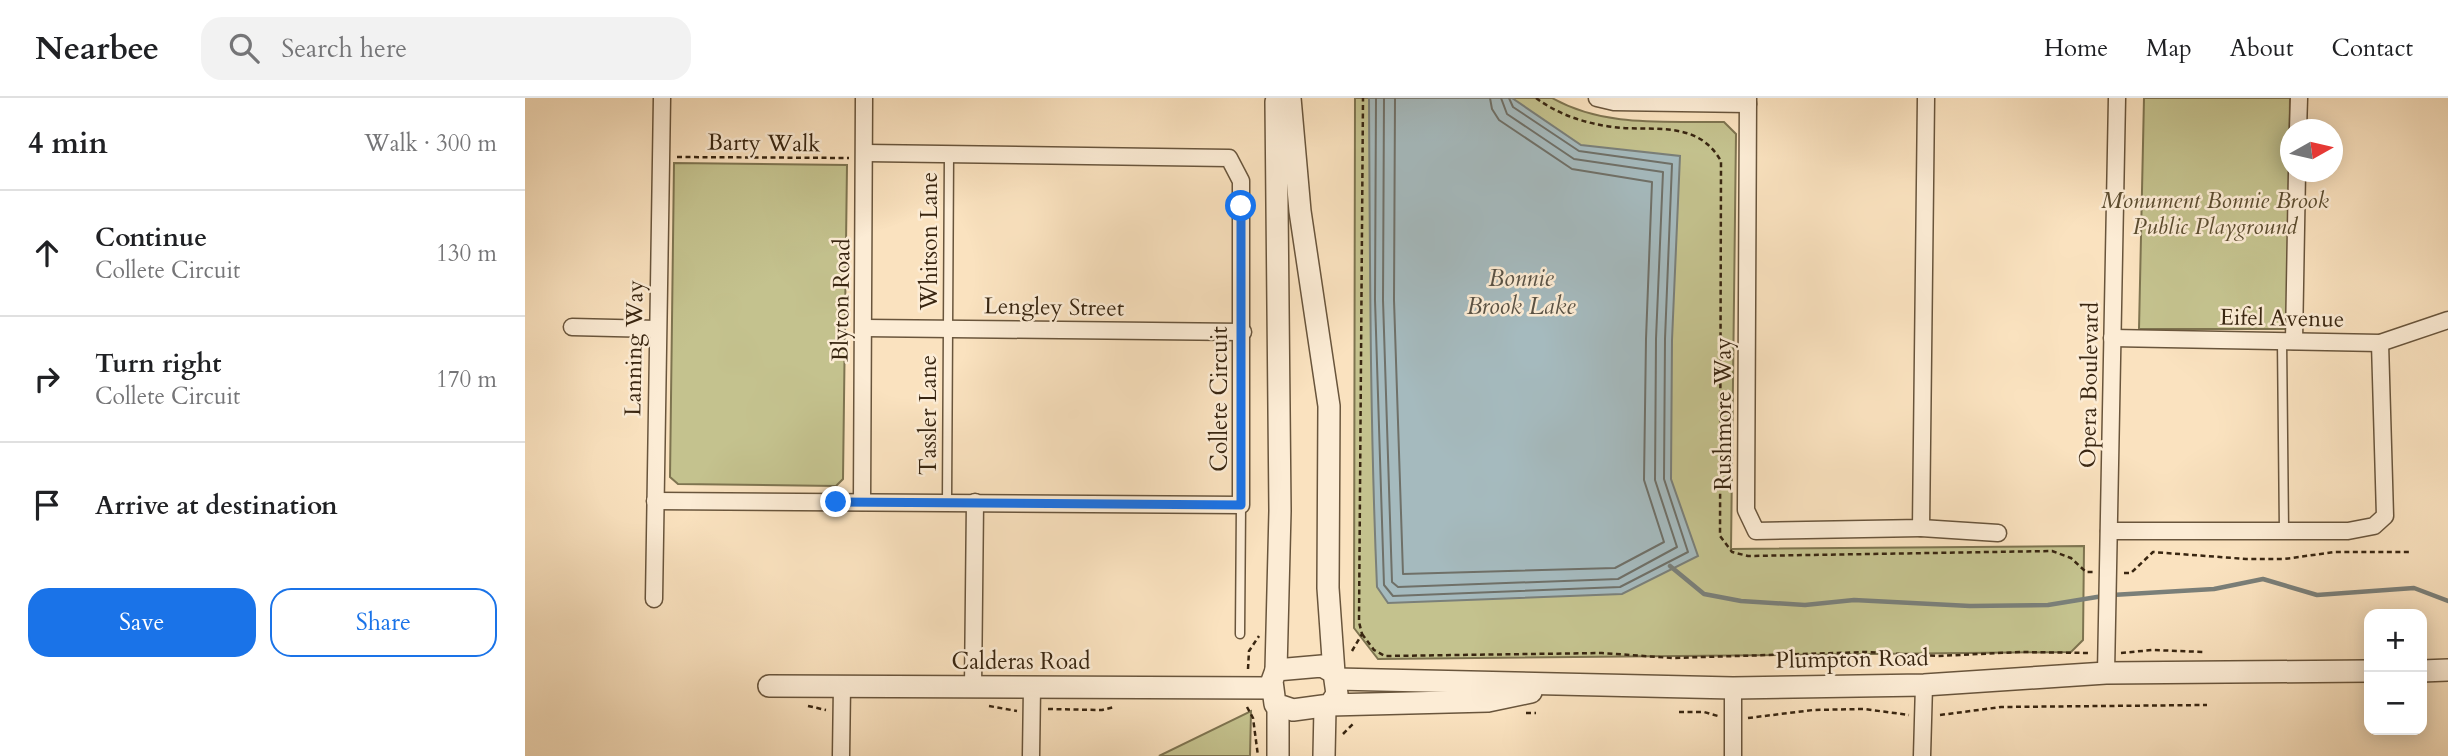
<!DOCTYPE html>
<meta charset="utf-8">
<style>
body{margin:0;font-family:Cardo,serif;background:#f2f2f2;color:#202124}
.controls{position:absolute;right:21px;bottom:21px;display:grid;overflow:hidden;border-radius:14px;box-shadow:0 4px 18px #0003}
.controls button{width:63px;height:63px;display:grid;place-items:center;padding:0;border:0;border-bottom:2px solid #e0e0e0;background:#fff;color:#202124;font:35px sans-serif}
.compass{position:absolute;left:1755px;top:21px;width:63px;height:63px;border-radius:50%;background:#fff;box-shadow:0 4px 18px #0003;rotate:82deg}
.stop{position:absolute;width:21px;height:21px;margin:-16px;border:5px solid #1a73e8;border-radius:50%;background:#fff}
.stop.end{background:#1a73e8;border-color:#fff;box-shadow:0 2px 7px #0008}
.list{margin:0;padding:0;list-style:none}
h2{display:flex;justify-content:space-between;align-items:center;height:91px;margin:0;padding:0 28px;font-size:30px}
h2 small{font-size:23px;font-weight:400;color:#757577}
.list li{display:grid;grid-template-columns:46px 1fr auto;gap:21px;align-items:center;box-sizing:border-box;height:126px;padding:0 28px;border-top:2px solid #e0e0e0}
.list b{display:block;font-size:26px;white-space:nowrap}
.list p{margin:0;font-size:23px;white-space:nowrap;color:#757577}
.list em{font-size:23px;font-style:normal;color:#757577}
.actions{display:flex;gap:14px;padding:21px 28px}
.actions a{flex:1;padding:16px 0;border:2px solid #1a73e8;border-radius:21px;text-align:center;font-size:24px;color:#1a73e8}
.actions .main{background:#1a73e8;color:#fff}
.icon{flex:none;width:38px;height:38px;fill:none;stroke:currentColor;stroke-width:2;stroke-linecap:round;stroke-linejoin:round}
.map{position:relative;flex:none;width:1923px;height:658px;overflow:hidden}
header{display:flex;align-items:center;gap:42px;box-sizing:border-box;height:98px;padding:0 35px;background:#fff;border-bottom:2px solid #e0e0e0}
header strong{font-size:33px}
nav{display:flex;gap:38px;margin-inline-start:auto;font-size:24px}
.search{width:490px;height:63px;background:#f2f2f2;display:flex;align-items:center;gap:18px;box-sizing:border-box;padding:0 24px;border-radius:21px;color:#757577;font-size:26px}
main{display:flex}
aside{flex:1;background:#fff}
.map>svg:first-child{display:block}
.green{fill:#c4c28e;stroke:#7e7450;stroke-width:2}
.water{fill:#a5babe;stroke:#7a7f79;stroke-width:2}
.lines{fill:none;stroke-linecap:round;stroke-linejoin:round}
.shore{stroke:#6f7068;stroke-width:2}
.stream{stroke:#7a7f79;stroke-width:4.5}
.service-casing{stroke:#69553c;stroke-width:11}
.minor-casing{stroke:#69553c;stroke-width:19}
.tertiary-casing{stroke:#69553c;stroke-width:24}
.path{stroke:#392611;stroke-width:2.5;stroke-dasharray:5 3.5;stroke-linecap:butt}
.service{stroke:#fcecd5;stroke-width:8}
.minor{stroke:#fcecd5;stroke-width:16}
.tertiary{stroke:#fcecd5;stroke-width:21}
.route{stroke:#1a73e8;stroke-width:9}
.labels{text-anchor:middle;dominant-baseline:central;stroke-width:5;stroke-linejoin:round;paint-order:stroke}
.street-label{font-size:23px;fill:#392611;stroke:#fcecd5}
.park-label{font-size:23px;font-style:italic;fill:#5c4d30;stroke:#fcecd5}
.water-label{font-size:24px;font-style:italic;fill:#595245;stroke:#fcecd5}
</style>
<header>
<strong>Nearbee</strong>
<div class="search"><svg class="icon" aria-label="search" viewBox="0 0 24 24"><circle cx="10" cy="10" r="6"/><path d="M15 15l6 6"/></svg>Search here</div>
<nav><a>Home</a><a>Map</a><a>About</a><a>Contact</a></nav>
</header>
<main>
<aside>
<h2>4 min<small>Walk · 300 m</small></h2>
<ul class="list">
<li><svg class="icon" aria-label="ahead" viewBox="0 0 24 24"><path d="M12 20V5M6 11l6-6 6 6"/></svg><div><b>Continue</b><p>Collete Circuit</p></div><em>130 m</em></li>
<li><svg class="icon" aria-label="right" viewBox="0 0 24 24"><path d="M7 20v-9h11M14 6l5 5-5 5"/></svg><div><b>Turn right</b><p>Collete Circuit</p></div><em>170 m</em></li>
<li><svg class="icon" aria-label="arrive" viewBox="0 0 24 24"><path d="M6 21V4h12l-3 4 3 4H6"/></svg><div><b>Arrive at destination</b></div></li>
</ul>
<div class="actions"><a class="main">Save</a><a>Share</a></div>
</aside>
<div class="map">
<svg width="1923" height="658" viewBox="0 0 1923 658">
<rect width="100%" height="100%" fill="#fae2bf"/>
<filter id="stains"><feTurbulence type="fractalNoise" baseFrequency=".00286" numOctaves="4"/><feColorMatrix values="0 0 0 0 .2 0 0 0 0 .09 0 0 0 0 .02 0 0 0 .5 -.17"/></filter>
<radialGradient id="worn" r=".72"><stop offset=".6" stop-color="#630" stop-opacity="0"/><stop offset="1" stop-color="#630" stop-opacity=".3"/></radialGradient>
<g class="green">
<path d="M830,0h197c53,30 113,23 172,24l12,12 -5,415 353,-3 -1,94 -12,12 -693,7 -24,-31z"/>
<polygon points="1619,0 1765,0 1762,231 1614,231"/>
<polygon points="149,65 322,67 318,381 311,388 153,386 145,379"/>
<polygon points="726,613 725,658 634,658"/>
</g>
<path class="water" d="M844,0h143l69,47 99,11 -8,184 -1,139 27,77 -76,38 -234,9 -11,-16c-7,-164 -7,-325 -8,-489z"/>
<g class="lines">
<g class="shore">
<polyline points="851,0 850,202 859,487 868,498 1095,489 1163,454 1139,381 1140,241 1147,66 1054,53 988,9 984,0"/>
<polyline points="859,0 858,202 867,484 873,489 1093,481 1152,449 1130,382 1131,241 1138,74 1049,61 982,16 976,0"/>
<polyline points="870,0 869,202 878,476 1090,470 1139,444 1119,382 1121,241 1127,84 1047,71 974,22 967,11 965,0"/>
</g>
<g class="stream">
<polyline points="1145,468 1179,496 1216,503 1280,507 1329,502 1445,508 1523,507 1578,498"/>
<polyline points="1587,497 1689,491 1738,481 1792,497 1889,490 1923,503"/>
</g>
<g class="service-casing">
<g id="service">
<polyline points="1757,243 1759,433"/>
<polyline points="422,404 424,56"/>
<polyline points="715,536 716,407"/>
</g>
</g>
<g class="minor-casing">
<g id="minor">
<polyline points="1072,0 1089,4 1223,6"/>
<polyline points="1223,0 1221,412 1231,433 1396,430 1401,0"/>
<polyline points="1773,32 1774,0"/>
<polyline points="47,229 132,231"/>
<polyline points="339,230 718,234"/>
<polyline points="1587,240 1855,245 1923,222"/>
<polyline points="1769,243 1772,74"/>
<polyline points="130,403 716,407 716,83 704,60 341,55"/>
<polyline points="337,404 339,0"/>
<polyline points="1396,430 1473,435"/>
<polyline points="1584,433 1823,433 1849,428 1860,418 1855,245"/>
<polyline points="129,501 137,0"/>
<polyline points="1581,575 1592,0"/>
<polyline points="448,590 450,404"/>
<polyline points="1208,590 1208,658"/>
<polyline points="316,658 317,588"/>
<polyline points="506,658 507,590"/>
<polyline points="1397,658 1399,587"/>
</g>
</g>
<g class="tertiary-casing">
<g id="tertiary">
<polyline points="765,0 775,113 804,308 803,490 809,575"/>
<polygon points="797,568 809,575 812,596 805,607 768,612 750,606 747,583 751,572"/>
<polyline points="751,572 755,413 751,4"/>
<polyline points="1897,573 1923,572"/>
<polyline points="811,581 1208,590 1399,587 1581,575 1844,573"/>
<polyline points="244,588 747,590"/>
<polyline points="805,607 963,603 1006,594"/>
<polyline points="753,658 753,609"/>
<polyline points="799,658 800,610"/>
</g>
</g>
<g class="path">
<path d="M1011,0c23,17 48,25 77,29 40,5 84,-8 108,34l-1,375 12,16 16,4 304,-5 19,7 15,14h7"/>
<polyline points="152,59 324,60"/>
<polyline points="1599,475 1606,475 1628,454 1721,461 1759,461 1810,454 1884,454"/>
<polyline points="837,536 849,552 860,558 1077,555 1147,560 1341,554 1413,558 1495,554 1565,555"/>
<polyline points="827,553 837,536 834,524 838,0"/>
<polyline points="1596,555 1627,552 1680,554"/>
<polyline points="723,571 724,553 734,538"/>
<polyline points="283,608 301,612"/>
<polyline points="464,608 492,613"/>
<polyline points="722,609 728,620 733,658"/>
<polyline points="523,611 577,612 589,609"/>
<polyline points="1154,614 1179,614 1193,618"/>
<polyline points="1001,615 1011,615"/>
<polyline points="1415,617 1476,609 1682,607"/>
<polyline points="1223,620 1288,612 1339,611 1384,617"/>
<polyline points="818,636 828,626"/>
</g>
<use href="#service" class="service"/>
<use href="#minor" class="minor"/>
<use href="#tertiary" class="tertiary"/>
</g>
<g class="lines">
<polyline class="route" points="311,404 716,407 716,108"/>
</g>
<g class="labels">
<g class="street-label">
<text transform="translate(239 45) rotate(1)">Barty Walk</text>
<text transform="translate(404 143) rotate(-90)">Whitson Lane</text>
<text transform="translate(316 202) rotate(-89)">Blyton Road</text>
<text transform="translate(529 209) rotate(1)">Lengley Street</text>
<text transform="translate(1757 220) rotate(1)">Eifel Avenue</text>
<text transform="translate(109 250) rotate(-89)">Lanning Way</text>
<text transform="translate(1564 287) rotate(-89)">Opera Boulevard</text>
<text transform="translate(694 301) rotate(-90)">Collete Circuit</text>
<text transform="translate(1198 316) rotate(-90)">Rushmore Way</text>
<text transform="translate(403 317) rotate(-90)">Tassler Lane</text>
<text transform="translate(1327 561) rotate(-1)">Plumpton Road</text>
<text x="496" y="563">Calderas Road</text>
</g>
<g class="park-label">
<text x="1690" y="102">Monument Bonnie Brook<tspan x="1690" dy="26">Public Playground</tspan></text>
</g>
<g class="water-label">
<text x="996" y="180">Bonnie<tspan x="996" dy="28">Brook Lake</tspan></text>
</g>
</g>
<rect width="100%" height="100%" filter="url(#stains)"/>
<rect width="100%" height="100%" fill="url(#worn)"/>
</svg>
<div class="controls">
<button>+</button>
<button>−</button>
</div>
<svg class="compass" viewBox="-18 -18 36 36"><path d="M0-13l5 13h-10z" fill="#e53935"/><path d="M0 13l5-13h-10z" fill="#757577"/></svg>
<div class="stop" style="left:716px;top:108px"></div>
<div class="stop end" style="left:311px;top:404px"></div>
</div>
</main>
